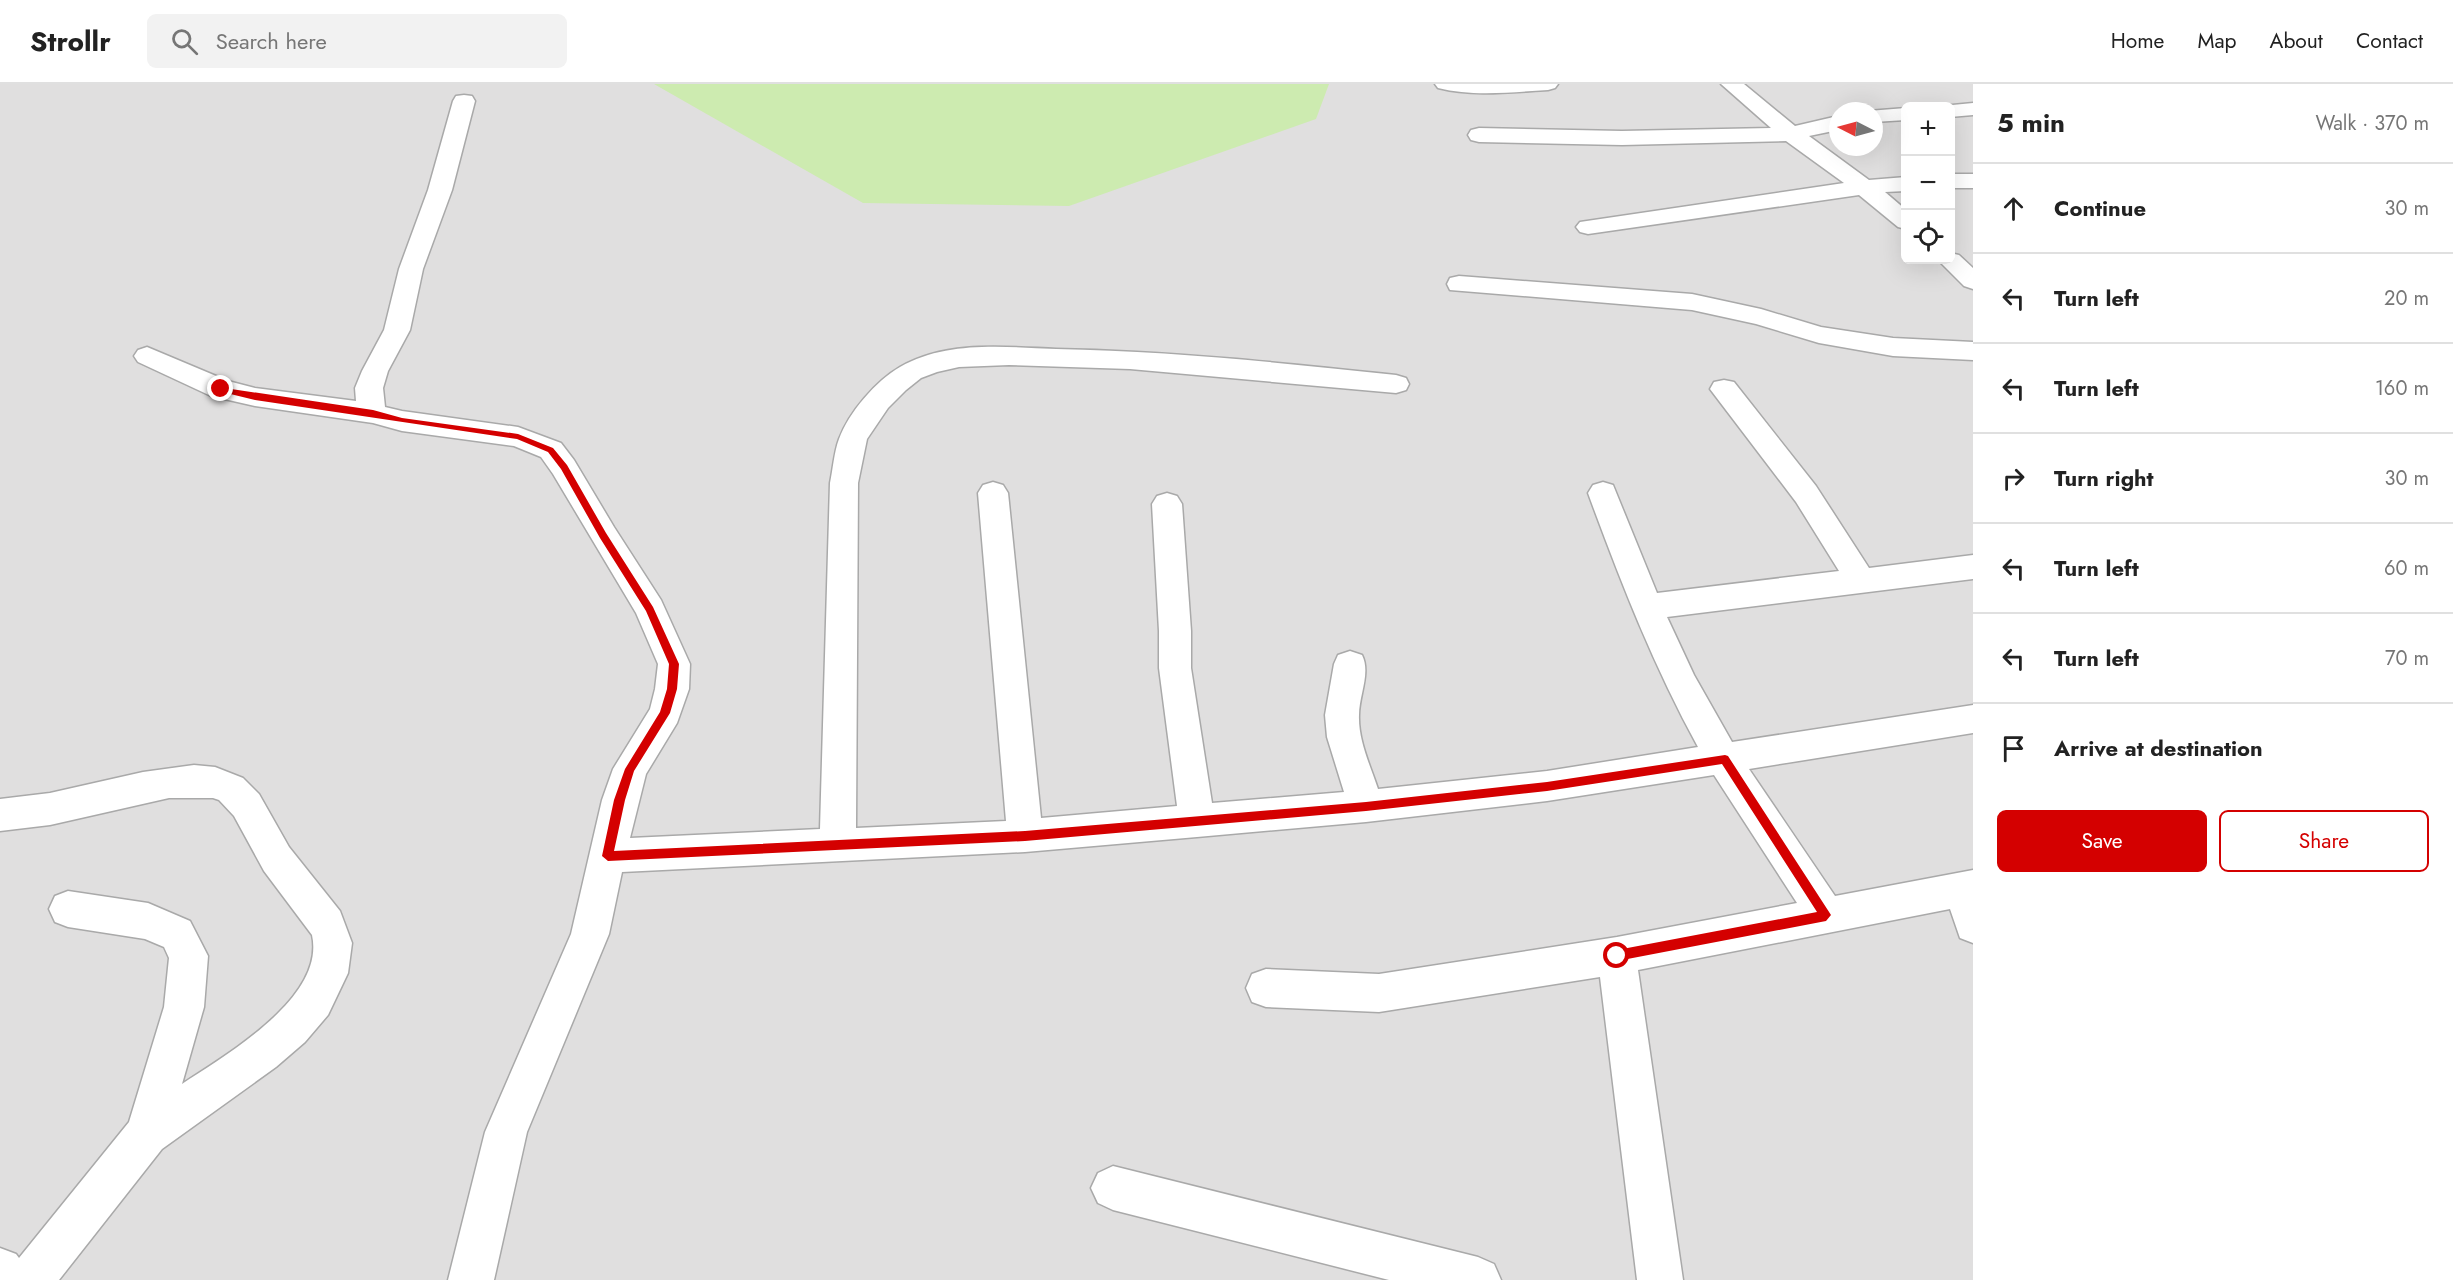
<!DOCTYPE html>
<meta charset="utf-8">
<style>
body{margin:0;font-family:Jost,sans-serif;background:#f2f2f2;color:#222}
.controls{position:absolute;right:18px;top:18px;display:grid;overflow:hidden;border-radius:9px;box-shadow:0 6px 24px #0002}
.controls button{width:54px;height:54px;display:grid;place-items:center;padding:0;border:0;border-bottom:2px solid #e0e0e0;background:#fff;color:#222;font:30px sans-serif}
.compass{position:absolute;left:1829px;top:18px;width:54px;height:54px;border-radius:50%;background:#fff;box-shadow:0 6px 24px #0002;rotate:276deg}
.stop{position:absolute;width:18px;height:18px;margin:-14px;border:4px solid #d40000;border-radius:50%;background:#fff}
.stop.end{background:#d40000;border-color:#fff;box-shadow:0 2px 6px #0008}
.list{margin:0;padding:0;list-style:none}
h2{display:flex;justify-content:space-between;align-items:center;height:78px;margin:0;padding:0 24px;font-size:26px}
h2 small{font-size:20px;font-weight:400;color:#767676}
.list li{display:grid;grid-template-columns:39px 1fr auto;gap:18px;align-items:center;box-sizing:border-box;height:90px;padding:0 24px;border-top:2px solid #e0e0e0}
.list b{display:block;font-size:22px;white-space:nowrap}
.list em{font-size:20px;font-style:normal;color:#767676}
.actions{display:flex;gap:12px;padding:18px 24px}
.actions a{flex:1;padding:14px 0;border:2px solid #d40000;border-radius:9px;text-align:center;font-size:21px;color:#d40000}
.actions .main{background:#d40000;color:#fff}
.icon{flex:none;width:33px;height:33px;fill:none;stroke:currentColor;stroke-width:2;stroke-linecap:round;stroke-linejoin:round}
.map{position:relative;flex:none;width:1973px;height:1196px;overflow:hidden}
header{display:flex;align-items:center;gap:36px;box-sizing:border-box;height:84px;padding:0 30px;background:#fff;border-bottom:2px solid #e0e0e0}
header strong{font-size:28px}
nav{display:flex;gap:33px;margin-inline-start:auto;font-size:21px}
.search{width:420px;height:54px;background:#f2f2f2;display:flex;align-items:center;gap:15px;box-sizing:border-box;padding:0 21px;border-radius:9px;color:#767676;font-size:22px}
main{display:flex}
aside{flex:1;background:#fff}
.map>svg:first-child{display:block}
.residential{fill:#e0dfdf;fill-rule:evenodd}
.grass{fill:#cdebb0}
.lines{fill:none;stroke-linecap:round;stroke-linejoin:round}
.minor-casing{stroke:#a9a9a9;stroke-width:3}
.minor{fill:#fff;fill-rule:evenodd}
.route{fill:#d40000}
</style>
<header>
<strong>Strollr</strong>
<div class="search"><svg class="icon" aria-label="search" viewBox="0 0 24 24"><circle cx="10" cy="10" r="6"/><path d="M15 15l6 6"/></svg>Search here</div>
<nav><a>Home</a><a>Map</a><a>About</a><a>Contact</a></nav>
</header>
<main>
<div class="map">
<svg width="1973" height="1196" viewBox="0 0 1973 1196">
<rect width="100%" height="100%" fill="#f2efe9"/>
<path class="residential" d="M0,0h1973v1196h-1973zM1906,22h44v154h-44zM1838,27h36v36h-36z"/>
<polygon class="grass" points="654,0 1329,0 1316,35 1069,122 863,119"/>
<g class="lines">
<g class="minor-casing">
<g id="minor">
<path d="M1435,0h123l-3,4 -7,2c-36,2 -75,7 -110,-2z"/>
<polygon points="1721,0 1744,0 1795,42 1838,32 1838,46 1809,52 1869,96 1906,93 1906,107 1885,108 1906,126 1906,145 1898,143 1859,111 1588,150 1580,148 1576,143 1580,138 1844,99 1786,57 1622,61 1479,58 1471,56 1468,51 1471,46 1479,44 1622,47 1771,44"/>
<path d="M464,11l8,1 3,5 -23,89 -29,79 -13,61 -22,41 -5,17 2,19 17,4 116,16 43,16 13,17 40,67 47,73 29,64 -1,25 -12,34 -31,51 -16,64 190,-9 10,-346c3,-14 4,-31 9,-44 10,-27 37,-58 61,-72 47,-27 105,-20 156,-18 114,2 227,14 340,26l10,3 3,6 -3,6 -10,3 -266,-24 -121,-4 -50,2 -22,5 -16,6 -15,12 -18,18 -21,31 -9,44 -2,345 150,-7 -28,-328 5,-8 10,-3 10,3 5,8 33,325 136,-12 -18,-138v-37l-7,-127 5,-8 10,-3 10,3 5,8 9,127v37l21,135 132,-11 -17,-55 -2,-22 9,-51 4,-9 12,-4 12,4c9,18 -3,40 -3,60 -1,25 11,50 19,74l169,-18 151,-24c-45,-82 -78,-167 -110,-254l5,-8 10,-3 10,3 44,108 182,-22 -43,-69 -86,-113 4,-7 10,-2 10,2 82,104 53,82 104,-13v24l-306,38 27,58 38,67 241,-37v28l-224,36 86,127 138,-26v73l-13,-5 -10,-29 -312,61 45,310h-46l-37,-303 -221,35 -113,-5 -14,-5 -6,-14 6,-14 14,-5 113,5 238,-37 180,-34 -83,-128 -167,26 -181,21 -169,15 -172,15 -403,20 -13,62 -82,198 -33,148h-46l37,-148 86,-198 31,-134 11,-31 37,-60 5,-20 3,-25 -22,-51 -83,-139 -12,-17 -27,-11 -112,-15 -29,-8 -118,-17 -44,-10 -73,-34 -4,-6 4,-6 9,-3 81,34 27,7 101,13 -1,-13 7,-17 22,-41 15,-61 29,-79 25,-89 3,-5z"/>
<polygon points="1973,19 1973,31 1950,33 1950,22 1942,22"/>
<polygon points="1906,24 1906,36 1874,38 1874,27 1868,27"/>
<rect x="1950" y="90" width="23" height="14"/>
<polygon points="1950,169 1959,171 1973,184 1973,205 1964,202 1938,176 1950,176"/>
<polygon points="1459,192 1692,210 1761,225 1821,243 1893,254 1973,258 1973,276 1893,272 1819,259 1756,240 1692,226 1450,206 1447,200 1450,194"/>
<path d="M194,681l21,2 28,11 16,16 30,53 51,64 12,32 -4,30 -20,42 -23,27 -29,25 -114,82 -103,131h-59v-32l16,6 3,4 110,-136 35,-115 5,-49 -5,-11 -19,-8 -77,-12 -13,-5 -6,-13 6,-13 13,-5 80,12 42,18 18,35 -4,51 -22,77c43,-29 144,-86 130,-149l-48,-64 -30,-55 -15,-16 -6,-2h-44l-119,27 -50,6v-32l50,-6 93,-21z"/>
<polygon points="1113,1082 1478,1173 1494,1180 1501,1196 1389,1196 1113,1126 1098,1119 1091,1104 1098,1089"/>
</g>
</g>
<use href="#minor" class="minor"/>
</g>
<polygon class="route" points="218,303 373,326 402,334 518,350 553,364 567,381 606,449 653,523 679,580 677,605 670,629 634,687 625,716 614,767 1025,747 1366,718 1547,698 1725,671 1728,672 1831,831 1826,837 1617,877 1613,875 1613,868 1617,866 1817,828 1722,680 1547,707 1366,727 1025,757 608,777 602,772 614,716 625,685 660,628 667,605 669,580 646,527 600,454 561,385 548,368 517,355 255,316 218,307"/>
</svg>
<div class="controls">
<button>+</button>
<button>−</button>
<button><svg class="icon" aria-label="locate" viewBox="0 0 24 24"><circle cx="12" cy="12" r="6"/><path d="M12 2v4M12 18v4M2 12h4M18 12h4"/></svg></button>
</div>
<svg class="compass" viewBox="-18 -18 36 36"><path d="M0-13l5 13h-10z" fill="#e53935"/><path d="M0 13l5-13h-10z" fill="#767676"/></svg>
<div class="stop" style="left:1617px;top:872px"></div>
<div class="stop end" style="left:221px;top:305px"></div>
</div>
<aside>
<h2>5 min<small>Walk · 370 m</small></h2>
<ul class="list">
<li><svg class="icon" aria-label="ahead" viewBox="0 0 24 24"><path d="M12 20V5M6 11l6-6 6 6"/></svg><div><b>Continue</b></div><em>30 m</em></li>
<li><svg class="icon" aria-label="left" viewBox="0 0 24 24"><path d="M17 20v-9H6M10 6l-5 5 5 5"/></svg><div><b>Turn left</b></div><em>20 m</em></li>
<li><svg class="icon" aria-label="left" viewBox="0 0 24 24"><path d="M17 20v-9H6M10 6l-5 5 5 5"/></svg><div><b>Turn left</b></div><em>160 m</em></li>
<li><svg class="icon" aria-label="right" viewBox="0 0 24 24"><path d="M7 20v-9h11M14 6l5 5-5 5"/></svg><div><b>Turn right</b></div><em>30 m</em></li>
<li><svg class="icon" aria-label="left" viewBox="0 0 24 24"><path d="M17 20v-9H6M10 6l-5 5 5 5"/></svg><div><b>Turn left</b></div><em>60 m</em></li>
<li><svg class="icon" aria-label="left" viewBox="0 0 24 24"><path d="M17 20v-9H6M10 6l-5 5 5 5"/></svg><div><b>Turn left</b></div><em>70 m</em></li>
<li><svg class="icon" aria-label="arrive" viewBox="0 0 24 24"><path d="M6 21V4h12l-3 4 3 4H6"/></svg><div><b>Arrive at destination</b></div></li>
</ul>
<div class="actions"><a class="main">Save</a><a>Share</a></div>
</aside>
</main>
